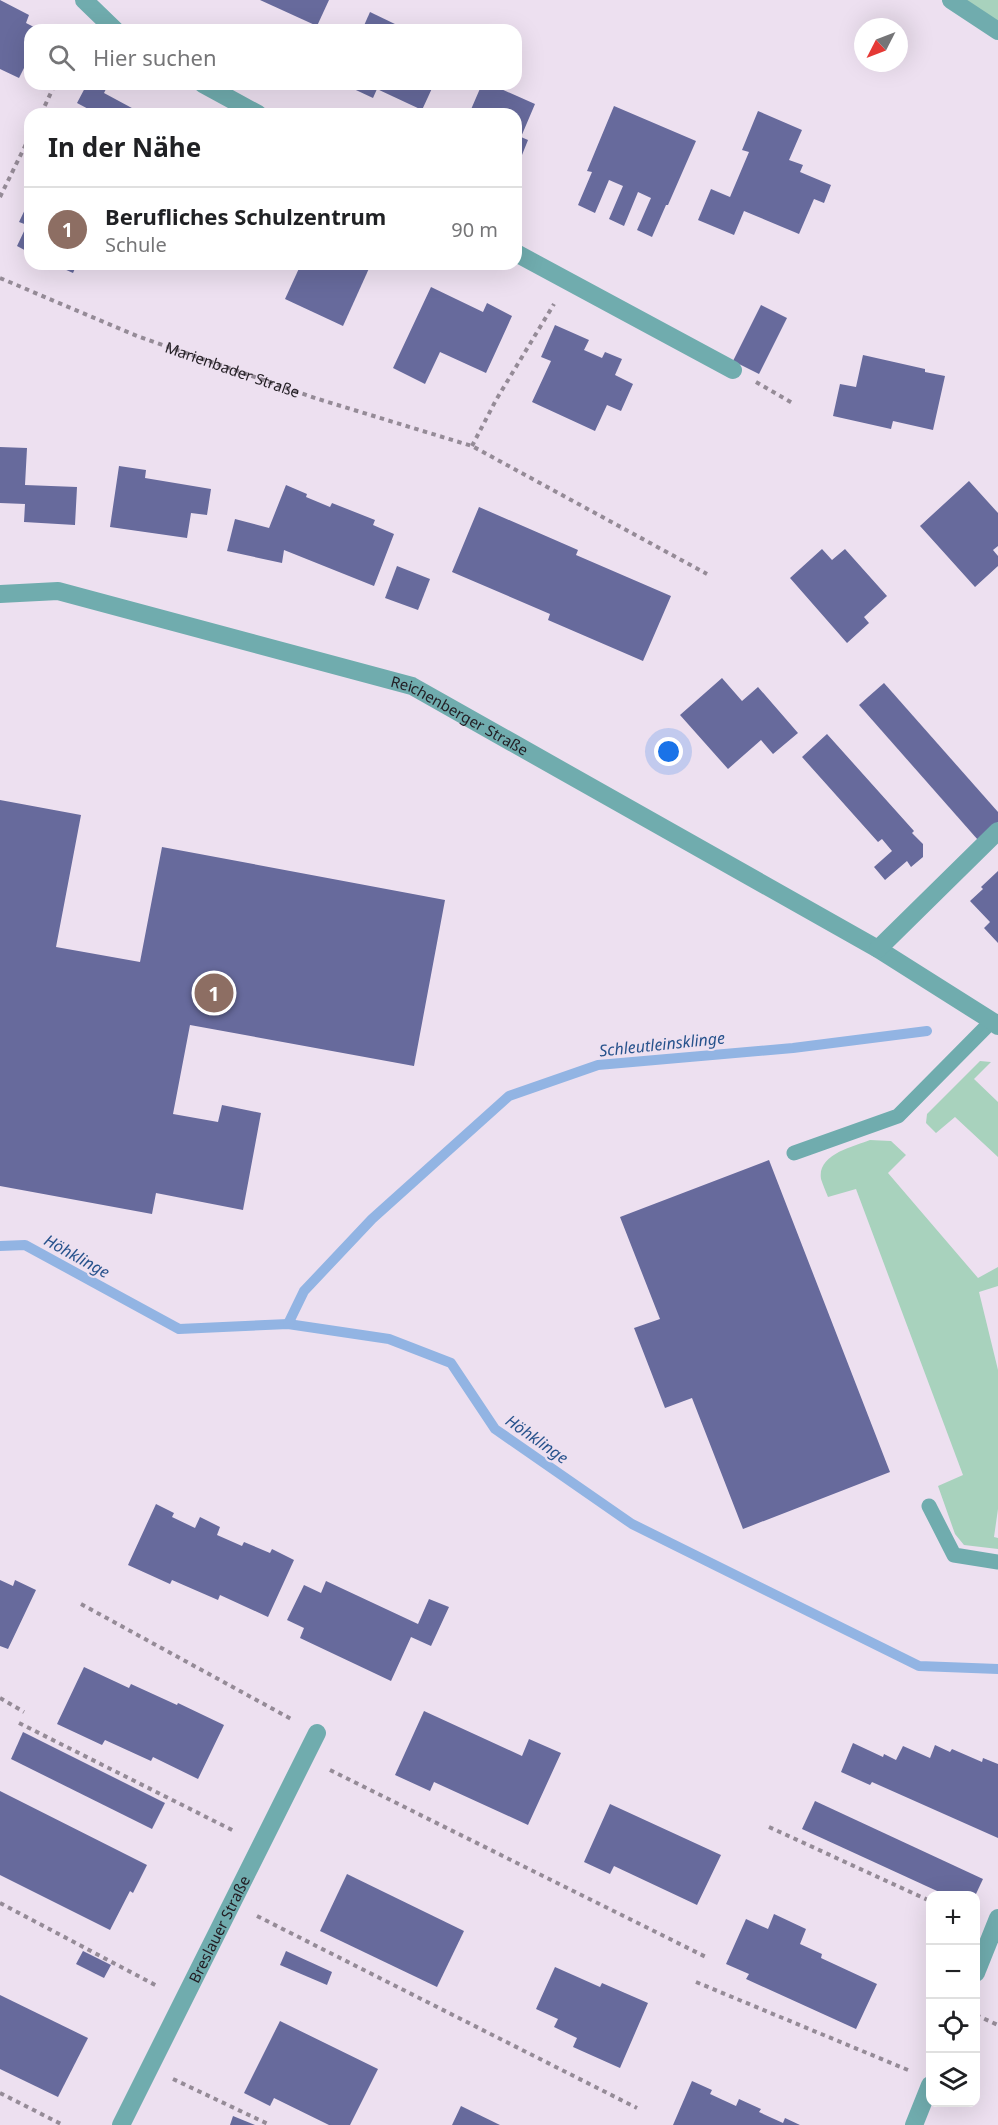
<!DOCTYPE html>
<html lang="de">
<meta charset="utf-8">
<style>
body{margin:0;font-family:"Noto Sans",sans-serif;background:#f2f2f2;color:#202124}
.controls{position:absolute;right:18px;bottom:18px;display:grid;overflow:hidden;border-radius:12px;box-shadow:0 6px 24px #0002}
.controls button{width:54px;height:54px;display:grid;place-items:center;padding:0;border:0;border-bottom:2px solid #e0e0e0;background:#fff;color:#202124;font:30px sans-serif}
.compass{position:absolute;left:854px;top:18px;width:54px;height:54px;border-radius:50%;background:#fff;box-shadow:0 6px 24px #0002;rotate:228deg}
.you{position:absolute;left:669px;top:752px;width:21px;height:21px;margin:-15px;border:4px solid #fff;border-radius:50%;background:#1a73e8;box-shadow:0 0 0 9px #1a73e833}
.badge{display:grid;place-items:center;width:39px;height:39px;border-radius:50%;background:#0f766e;color:#fff;font-size:20px;font-weight:700}
.pin{position:absolute;translate:-50% -50%;border:3px solid #fff;box-shadow:0 2px 6px #0006}
.list{margin:0;padding:0;list-style:none}
h2{display:flex;justify-content:space-between;align-items:center;height:78px;margin:0;padding:0 24px;font-size:26px}
h2 small{font-size:20px;font-weight:400;color:#757577}
.list li{display:grid;grid-template-columns:39px 1fr auto;gap:18px;align-items:center;box-sizing:border-box;height:84px;padding:0 24px;border-top:2px solid #e0e0e0}
.list b{display:block;font-size:22px;white-space:nowrap}
.list p{margin:0;font-size:20px;white-space:nowrap;color:#757577}
.list em{font-size:20px;font-style:normal;color:#757577}
.icon{flex:none;width:33px;height:33px;fill:none;stroke:currentColor;stroke-width:2;stroke-linecap:round;stroke-linejoin:round}
.map{position:relative;flex:none;width:998px;height:2125px;overflow:hidden}
.search{position:absolute;background:#fff;box-shadow:0 6px 24px #0002;left:24px;top:24px;width:498px;height:66px;display:flex;align-items:center;gap:15px;box-sizing:border-box;padding:0 21px;border-radius:18px;color:#757577;font-size:22px}
.panel{position:absolute;background:#fff;box-shadow:0 6px 24px #0002;left:24px;top:108px;width:498px;height:162px;border-radius:18px}
.map>svg:first-child{display:block}
.green{fill:#a8d2bd}
.lines{fill:none;stroke-linecap:round;stroke-linejoin:round}
.stream{stroke:#92b4e3;stroke-width:10}
.building{fill:#676a9c}
.path{stroke:#958b97;stroke-width:4;stroke-dasharray:4.5 4.5;stroke-linecap:butt}
.service{stroke:#70acae;stroke-width:15}
.minor{stroke:#70acae;stroke-width:18}
.tertiary{stroke:#70acae;stroke-width:18}
.labels{text-anchor:middle;dominant-baseline:central;stroke-width:4.5;stroke-linejoin:round;paint-order:stroke}
.street-label{font-size:15px;fill:#221d23;stroke:#ede0f0}
.water-label{font-size:16px;font-style:italic;fill:#27528c;stroke:#ede0f0}
</style>
<div class="map">
<svg width="998" height="2125" viewBox="0 0 998 2125">
<rect width="100%" height="100%" fill="#ede0f0"/>
<g class="green">
<polygon points="951,0 998,0 998,31"/>
<polygon points="980,1061 991,1062 974,1079 998,1102 998,1157 955,1117 936,1133 926,1123 927,1114"/>
<path d="M870,1140l21,1 15,14 -18,18 90,105 20,-11v19l-19,6 19,78v139l-4,28 4,1v11l-34,-4 -9,-11 -17,-48 25,-11 -107,-286 -28,8c-2,-5 -5,-12 -7,-18 -4,-25 32,-32 49,-39z"/>
</g>
<g class="lines">
<g class="stream">
<polyline points="0,1246 25,1245 179,1329 288,1324 389,1339 451,1363 495,1429 632,1524 919,1666 998,1669"/>
<polyline points="288,1324 304,1291 372,1219 509,1096 598,1065 793,1048 927,1031"/>
</g>
</g>
<g class="building">
<polygon points="0,0 29,15 26,23 40,30 30,30 30,56 19,78 0,69"/>
<polygon points="260,0 329,0 317,26"/>
<polygon points="370,12 397,25 394,30 362,30"/>
<polygon points="87,84 106,84 108,85 104,93 143,114 93,114 94,112 77,103"/>
<polygon points="343,84 434,84 422,110 377,89 373,98"/>
<polygon points="482,84 490,84 535,104 521,137 528,140 522,155 516,153 516,114 469,114"/>
<polygon points="614,106 696,141 668,205 666,205 652,237 637,230 651,198 638,192 624,226 609,219 623,186 609,180 595,213 578,205 592,172 587,171"/>
<polygon points="758,111 802,130 789,160 803,165 800,172 831,185 824,203 814,199 799,234 744,211 734,235 698,220 711,189 730,197 749,152 742,150"/>
<polygon points="30,199 30,253 17,246 27,225 19,222"/>
<polygon points="53,264 77,264 73,273"/>
<polygon points="301,264 371,264 343,326 285,299"/>
<polygon points="431,287 483,312 487,303 512,316 486,373 440,352 425,384 393,368"/>
<polygon points="761,305 787,318 759,374 733,361"/>
<polygon points="555,325 589,340 584,350 602,358 605,352 622,359 615,375 633,384 621,411 607,405 595,431 532,402 551,361 541,357"/>
<polygon points="863,355 925,369 925,372 945,376 933,430 893,421 891,429 833,416 840,384 856,387"/>
<polygon points="0,447 27,448 25,485 77,487 75,525 24,522 25,504 0,503"/>
<polygon points="119,466 146,470 145,478 211,489 207,515 191,513 187,538 110,527"/>
<polygon points="969,481 998,513 998,546 993,550 998,556 998,566 975,587 920,526"/>
<polygon points="286,485 307,494 306,497 330,507 332,503 375,520 373,525 394,534 374,586 284,550 282,563 227,551 235,519 269,528"/>
<polygon points="479,507 578,550 576,555 671,596 643,661 548,620 550,614 452,572"/>
<polygon points="822,549 832,560 845,549 887,596 864,617 869,623 847,643 790,578"/>
<polygon points="397,566 430,579 418,610 385,598"/>
<polygon points="722,678 742,701 758,687 798,733 773,754 761,740 728,769 680,715"/>
<polygon points="884,683 998,812 998,822 978,840 859,705"/>
<polygon points="827,734 914,831 912,833 923,844 923,857 911,867 907,861 885,880 874,867 892,851 882,839 878,842 802,757"/>
<polygon points="0,800 81,815 56,947 140,962 162,847 445,900 414,1066 190,1025 173,1114 218,1122 222,1105 261,1113 243,1210 156,1193 152,1214 0,1186"/>
<polygon points="998,871 998,943 984,928 990,922 970,901 983,889 981,887"/>
<polygon points="769,1160 890,1472 743,1529 692,1398 665,1408 634,1328 660,1319 620,1217"/>
<polygon points="156,1504 174,1513 172,1517 195,1528 200,1517 220,1527 217,1535 242,1546 244,1542 270,1553 272,1549 294,1560 268,1617 220,1595 218,1600 172,1580 170,1584 128,1565"/>
<polygon points="0,1580 13,1586 15,1580 36,1590 8,1649 0,1646"/>
<polygon points="326,1581 418,1624 429,1599 449,1607 431,1646 411,1637 391,1681 300,1638 304,1628 287,1620 304,1585 321,1593"/>
<polygon points="84,1667 129,1688 131,1684 177,1705 178,1703 224,1725 198,1779 153,1757 151,1761 105,1740 102,1745 57,1724"/>
<polygon points="424,1711 522,1756 529,1739 561,1753 528,1825 434,1782 430,1791 395,1775"/>
<polygon points="23,1732 165,1803 152,1829 11,1759"/>
<polygon points="853,1743 883,1757 884,1754 896,1760 903,1746 930,1758 935,1745 950,1752 952,1749 982,1762 983,1758 998,1764 998,1838 872,1782 870,1785 841,1772"/>
<polygon points="0,1791 147,1865 133,1893 130,1891 110,1930 0,1875"/>
<polygon points="815,1801 983,1879 975,1896 948,1896 802,1829"/>
<polygon points="610,1804 721,1855 697,1905 614,1866 610,1874 584,1862"/>
<polygon points="347,1874 464,1931 437,1987 320,1931"/>
<polygon points="774,1914 806,1929 800,1944 822,1954 821,1958 877,1984 856,2029 746,1979 749,1974 726,1964 746,1919 768,1929"/>
<polygon points="83,1951 111,1965 104,1978 76,1964"/>
<polygon points="286,1951 332,1972 327,1985 280,1965"/>
<polygon points="555,1967 600,1987 602,1983 648,2003 620,2068 573,2047 577,2038 554,2027 558,2019 536,2009"/>
<polygon points="0,1995 88,2038 58,2097 0,2069"/>
<polygon points="280,2021 378,2069 350,2125 329,2125 274,2098 270,2106 244,2093"/>
<polygon points="692,2081 712,2090 710,2094 736,2106 739,2099 761,2109 759,2112 783,2123 785,2118 800,2125 673,2125"/>
<polygon points="461,2106 500,2125 452,2125"/>
<polygon points="233,2116 255,2125 230,2125"/>
</g>
<g class="lines">
<g class="path">
<polyline points="41,114 55,84"/>
<polyline points="0,197 30,136"/>
<path id="s1" d="M0,278l137,58 181,63 154,47 235,128"/>
<polyline points="756,382 794,404"/>
<polyline points="472,446 496,400 554,304"/>
<polyline points="81,1604 293,1720"/>
<polyline points="0,1698 24,1712"/>
<polyline points="19,1723 236,1832"/>
<polyline points="330,1770 708,1958"/>
<polyline points="769,1827 930,1901"/>
<polyline points="0,1903 159,1987"/>
<polyline points="257,1916 637,2108"/>
<polyline points="696,1982 908,2070"/>
<polyline points="976,2015 998,2025"/>
<polyline points="173,2079 270,2125"/>
<polyline points="0,2093 63,2125"/>
</g>
<g class="service">
<polyline points="794,1153 898,1116 992,1021"/>
<polyline points="929,1506 954,1555 998,1562"/>
</g>
<g class="minor">
<polyline points="84,0 115,30"/>
<polyline points="203,84 258,114"/>
<polyline points="516,253 733,370"/>
<path id="s2" d="M0,594l58,-3 354,95 466,263 114,72 6,5"/>
<polyline points="878,949 998,831"/>
<polyline points="976,1973 998,1918"/>
<path id="s3" d="M121,2125l196,-392"/>
<polyline points="914,2125 930,2085"/>
</g>
<polyline class="tertiary" points="951,0 998,31"/>
</g>
<g class="labels">
<g class="street-label">
<text stroke="none"><textPath href="#s1" startOffset="250">Marienbader Straße</textPath></text>
<text stroke="none"><textPath href="#s2" startOffset="480">Reichenberger Straße</textPath></text>
<text stroke="none"><textPath href="#s3" startOffset="219">Breslauer Straße</textPath></text>
</g>
<g class="water-label">
<text transform="translate(662 1044) rotate(-6)">Schleutleinsklinge</text>
<text transform="translate(77 1256) rotate(29)">Höhklinge</text>
<text transform="translate(537 1439) rotate(35)">Höhklinge</text>
</g>
</g>
</svg>
<div class="controls">
<button>+</button>
<button>−</button>
<button><svg class="icon" aria-label="locate" viewBox="0 0 24 24"><circle cx="12" cy="12" r="6"/><path d="M12 2v4M12 18v4M2 12h4M18 12h4"/></svg></button>
<button><svg class="icon" aria-label="layers" viewBox="0 0 24 24"><path d="M12 4l9 5-9 5-9-5zM3 14l9 5 9-5"/></svg></button>
</div>
<svg class="compass" viewBox="-18 -18 36 36"><path d="M0-13l5 13h-10z" fill="#e53935"/><path d="M0 13l5-13h-10z" fill="#757577"/></svg>
<div class="you"></div>
<div class="pin badge" style="left:214px;top:993px;background:#8d6e63">1</div>
<div class="search"><svg class="icon" aria-label="search" viewBox="0 0 24 24"><circle cx="10" cy="10" r="6"/><path d="M15 15l6 6"/></svg>Hier suchen</div>
<section class="panel">
<h2>In der Nähe<small></small></h2>
<ul class="list">
<li><span class="badge" style="background:#8d6e63">1</span><div><b>Berufliches Schulzentrum</b><p>Schule</p></div><em>90 m</em></li>
</ul>
</section>
</div>
